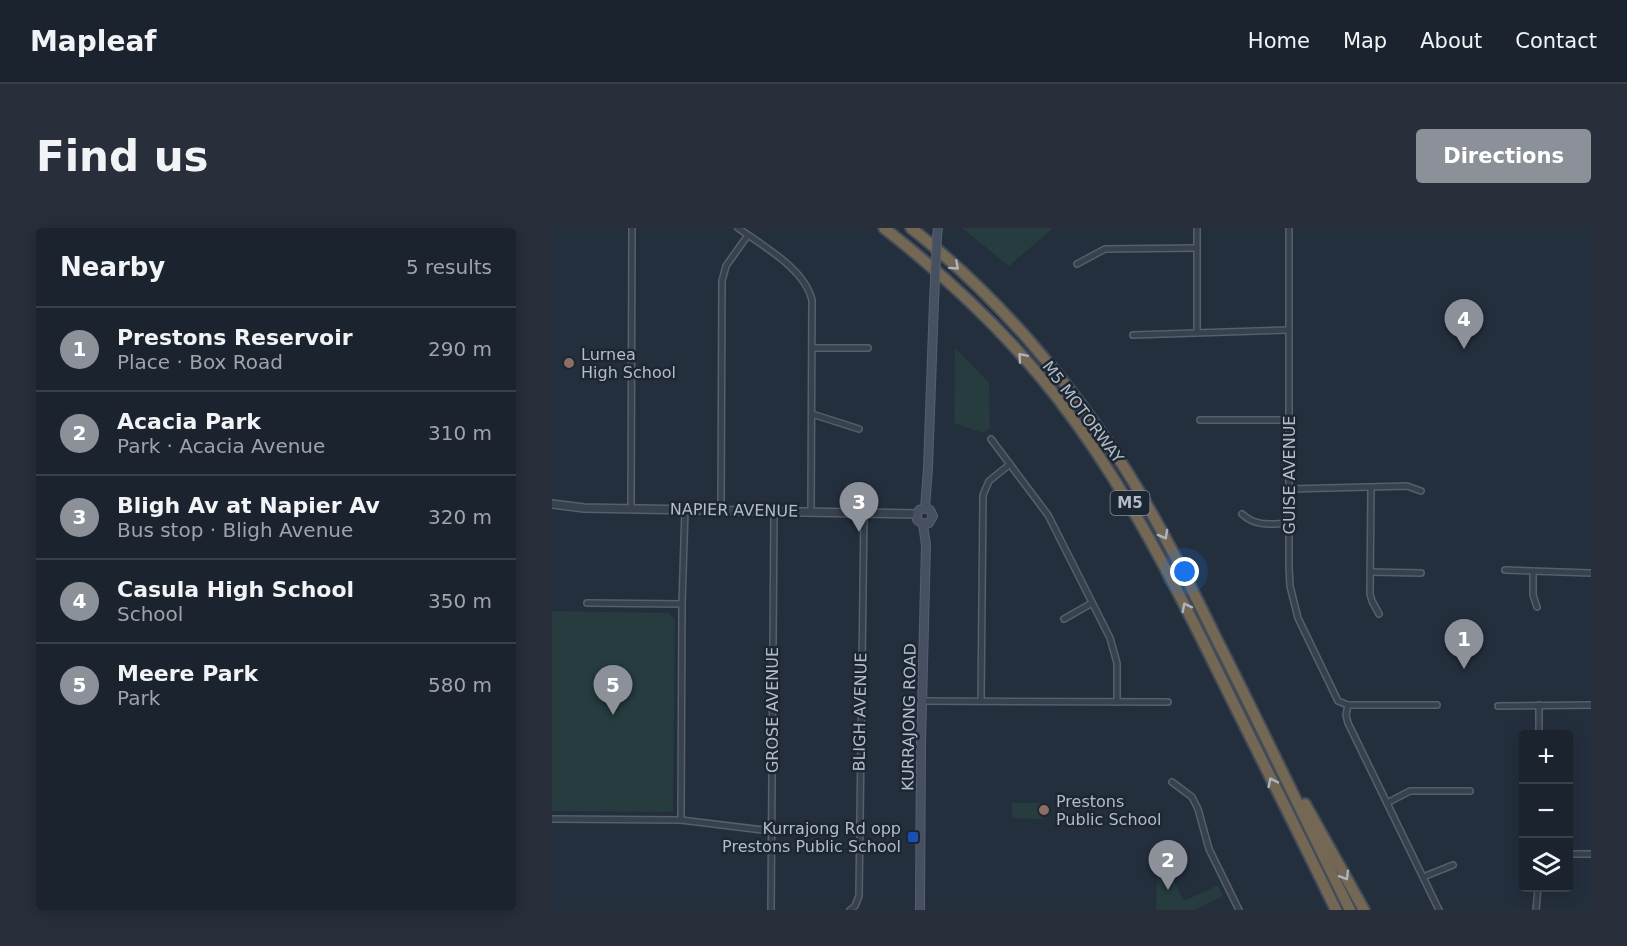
<!DOCTYPE html>
<meta charset="utf-8">
<style>
body{margin:0;font-family:"DejaVu Sans",sans-serif;background:#282f3a;color:#f1f3f6}
.controls{position:absolute;right:18px;bottom:18px;display:grid;overflow:hidden;border-radius:6px;box-shadow:0 3px 15px #0003}
.controls button{width:54px;height:54px;display:grid;place-items:center;padding:0;border:0;border-bottom:2px solid #39404a;background:#1b232e;color:#f1f3f6;font:30px sans-serif}
.you{position:absolute;left:633px;top:344px;width:21px;height:21px;margin:-15px;border:4px solid #fff;border-radius:50%;background:#1a73e8;box-shadow:0 0 0 9px #1a73e833}
.badge{display:grid;place-items:center;width:39px;height:39px;border-radius:50%;background:#8c9099;color:#fff;font-size:20px;font-weight:700}
.pin{position:absolute;translate:-50% -50px;filter:drop-shadow(0 2px 3px #0008)}
.pin::after{content:'';position:absolute;top:32px;width:21px;height:18px;background:inherit;clip-path:polygon(0 0,100% 0,50% 100%)}
.list{margin:0;padding:0;list-style:none}
h2{display:flex;justify-content:space-between;align-items:center;height:78px;margin:0;padding:0 24px;font-size:26px}
h2 small{font-size:20px;font-weight:400;color:#a0a4aa}
.list li{display:grid;grid-template-columns:39px 1fr auto;gap:18px;align-items:center;box-sizing:border-box;height:84px;padding:0 24px;border-top:2px solid #39404a}
.list b{display:block;font-size:22px;white-space:nowrap}
.list p{margin:0;font-size:20px;white-space:nowrap;color:#a0a4aa}
.list em{font-size:20px;font-style:normal;color:#a0a4aa}
.icon{flex:none;width:33px;height:33px;fill:none;stroke:currentColor;stroke-width:2;stroke-linecap:round;stroke-linejoin:round}
.map{position:relative;flex:none;width:1039px;height:682px;overflow:hidden;border-radius:6px}
header{display:flex;align-items:center;gap:36px;box-sizing:border-box;height:84px;padding:0 30px;background:#1b232e;border-bottom:2px solid #39404a}
header strong{font-size:28px}
nav{display:flex;gap:33px;margin-inline-start:auto;font-size:21px}
.intro{display:flex;align-items:center;justify-content:space-between;box-sizing:border-box;height:144px;padding:0 36px}
h1{margin:0;font-size:42px}
.button{padding:15px 27px;border-radius:6px;background:#8c9099;color:#fff;font-size:21px;font-weight:700}
main{display:flex;gap:36px;padding:0 36px}
aside{flex:1;background:#1b232e;border-radius:6px;box-shadow:0 3px 15px #0003}
.map>svg:first-child{display:block}
.green{fill:#263c3f}
.lines{fill:none;stroke-linecap:round;stroke-linejoin:round}
.minor-casing{stroke:#565f6c;stroke-width:8}
.tertiary-casing{stroke:#565f6c;stroke-width:10}
.secondary-casing{stroke:#565f6c;stroke-width:10}
.motorway-casing{stroke:#434c59;stroke-width:14}
.minor{stroke:#38414e;stroke-width:5}
.tertiary{stroke:#38414e;stroke-width:7}
.secondary{stroke:#465061;stroke-width:8}
.motorway{stroke:#746855;stroke-width:10}
.secondary-bridge-casing{stroke:#565f6c;stroke-width:10;stroke-linecap:butt}
.secondary-bridge{stroke:#465061;stroke-width:8}
.oneway{stroke:#aeb4bd}
.education-dot{fill:#8d6e63;stroke:#1d2633;stroke-width:2}
.transit-dot{fill:#1a4fb4;stroke:#1d2633;stroke-width:2}
.labels{text-anchor:middle;dominant-baseline:central;stroke-width:5;stroke-linejoin:round;paint-order:stroke}
.shield{fill:#1d2633;stroke:#878f9c;stroke-width:1.5}
.shield-label{font-size:15px;font-weight:bold;fill:#b4bcc9}
.poi-label{font-size:16px;fill:#b4bcc9;stroke:#1d2633;text-anchor:start}
.street-label{font-size:16px;fill:#b4bcc9;stroke:#1d2633}
</style>
<header>
<strong>Mapleaf</strong>
<nav><a>Home</a><a>Map</a><a>About</a><a>Contact</a></nav>
</header>
<div class="intro"><h1>Find us</h1><a class="button">Directions</a></div>
<main>
<aside>
<h2>Nearby<small>5 results</small></h2>
<ul class="list">
<li><span class="badge">1</span><div><b>Prestons Reservoir</b><p>Place · Box Road</p></div><em>290 m</em></li>
<li><span class="badge">2</span><div><b>Acacia Park</b><p>Park · Acacia Avenue</p></div><em>310 m</em></li>
<li><span class="badge">3</span><div><b>Bligh Av at Napier Av</b><p>Bus stop · Bligh Avenue</p></div><em>320 m</em></li>
<li><span class="badge">4</span><div><b>Casula High School</b><p>School</p></div><em>350 m</em></li>
<li><span class="badge">5</span><div><b>Meere Park</b><p>Park</p></div><em>580 m</em></li>
</ul>
</aside>
<div class="map">
<svg width="1039" height="682" viewBox="0 0 1039 682">
<rect width="100%" height="100%" fill="#242f3e"/>
<g class="green">
<polygon points="410,0 501,0 457,38"/>
<polygon points="403,120 437,155 438,200 431,205 402,195"/>
<polygon points="0,383 116,385 123,392 121,584 0,583"/>
<polygon points="460,575 490,575 490,591 460,590"/>
<polygon points="605,637 618,645 632,673 666,657 671,668 643,682 604,682"/>
</g>
<g class="lines">
<g class="minor-casing">
<g id="minor">
<path d="M186,0c25,18 67,41 74,72l-1,211"/>
<polyline points="645,0 645,104"/>
<polyline points="737,0 737,339 738,358 746,390 786,473 796,477 885,477"/>
<polyline points="525,36 553,21 645,20"/>
<polyline points="581,107 737,102"/>
<polyline points="260,120 316,120"/>
<polyline points="260,186 307,201"/>
<polyline points="648,192 737,192"/>
<polyline points="439,211 496,287 558,410 565,435 565,474"/>
<polyline points="819,260 818,366 820,373 827,386"/>
<polyline points="737,261 855,258 869,263"/>
<polyline points="79,281 80,0"/>
<polyline points="169,281 170,53 174,38 196,7"/>
<path d="M690,286c14,13 29,10 47,9"/>
<polyline points="953,342 1039,345"/>
<polyline points="818,344 869,345"/>
<polyline points="981,344 981,367 985,379"/>
<polyline points="35,375 130,376"/>
<polyline points="512,391 540,375"/>
<polyline points="370,473 616,474"/>
<polyline points="429,473 431,267 437,253 458,236"/>
<polyline points="796,477 794,487 796,495 887,682"/>
<polyline points="946,478 1039,477"/>
<polyline points="987,506 987,477"/>
<polyline points="620,554 640,569 646,581 657,621 687,682"/>
<polyline points="835,575 858,563 918,563"/>
<polyline points="0,591 129,592 219,603"/>
<polyline points="129,592 130,376 133,282"/>
<polyline points="1017,626 1039,626"/>
<polyline points="871,649 901,637"/>
<polyline points="219,682 222,282"/>
<polyline points="298,682 303,678 307,668 312,284"/>
<polyline points="984,682 986,660"/>
</g>
</g>
<g class="tertiary-casing">
<polyline id="tertiary" points="0,276 32,280 365,286"/>
</g>
<g class="secondary-casing">
<g id="secondary">
<polyline points="385,9 386,0"/>
<polyline points="373,280 376,240 382,73"/>
<polyline points="371,296 377,295 381,288 378,282 373,280"/>
<polyline points="371,296 365,292 365,287 367,282 373,280"/>
<polyline points="368,682 369,517 374,317 371,296"/>
</g>
</g>
<g class="motorway-casing">
<g id="motorway">
<path d="M332,0c64,50 125,107 175,172 68,88 117,186 166,286 37,75 75,149 111,224"/>
<path d="M359,0c84,66 158,152 215,242 34,54 62,111 90,168 46,90 89,182 134,272"/>
<polyline points="753,576 812,682"/>
</g>
</g>
<use href="#minor" class="minor"/>
<use href="#tertiary" class="tertiary"/>
<use href="#secondary" class="secondary"/>
<use href="#motorway" class="motorway"/>
<g class="secondary-bridge-casing">
<polyline id="secondary-bridge" points="382,73 385,9"/>
</g>
<use href="#secondary-bridge" class="secondary-bridge"/>
</g>
<defs><path id="oneway-chevron" d="M-2-3.5L2.5 0L-2 3.5" fill="none" stroke-width="1.6" stroke-linecap="round" stroke-linejoin="round" transform="scale(1.5)"/></defs>
<g class="oneway">
<use href="#oneway-chevron" transform="translate(403 38) rotate(42)"/>
<use href="#oneway-chevron" transform="translate(470 129) rotate(-131)"/>
<use href="#oneway-chevron" transform="translate(612 307) rotate(61)"/>
<use href="#oneway-chevron" transform="translate(634 379) rotate(-117)"/>
<use href="#oneway-chevron" transform="translate(720 554) rotate(-116)"/>
<use href="#oneway-chevron" transform="translate(793 648) rotate(59)"/>
</g>
<g class="education-dot">
<circle cx="17" cy="135" r="6"/>
<circle cx="492" cy="582" r="6"/>
</g>
<rect class="transit-dot" x="355" y="603" width="12" height="12" rx="3"/>
<g class="labels">
<rect class="shield" x="558.5" y="263" width="39" height="24" rx="4.5"/>
<g class="shield-label">
<text x="578" y="275">M5</text>
</g>
<g class="poi-label">
<text x="29" y="126">Lurnea<tspan x="29" dy="18">High School</tspan></text>
<text x="504" y="573">Prestons<tspan x="504" dy="18">Public School</tspan></text>
<text x="349" y="600" text-anchor="end">Kurrajong Rd opp<tspan x="349" dy="18">Prestons Public School</tspan></text>
</g>
<g class="street-label">
<text transform="translate(531 184) rotate(53)">M5 MOTORWAY</text>
<text transform="translate(737 247) rotate(-90)">GUISE AVENUE</text>
<text transform="translate(182 282) rotate(1)">NAPIER AVENUE</text>
<text transform="translate(220 482) rotate(-90)">GROSE AVENUE</text>
<text transform="translate(308 484) rotate(-89)">BLIGH AVENUE</text>
<text transform="translate(357 489) rotate(-89)">KURRAJONG ROAD</text>
</g>
</g>
</svg>
<div class="controls">
<button>+</button>
<button>−</button>
<button><svg class="icon" aria-label="layers" viewBox="0 0 24 24"><path d="M12 4l9 5-9 5-9-5zM3 14l9 5 9-5"/></svg></button>
</div>
<div class="you"></div>
<div class="pin badge" style="left:912px;top:441px">1</div>
<div class="pin badge" style="left:616px;top:662px">2</div>
<div class="pin badge" style="left:307px;top:304px">3</div>
<div class="pin badge" style="left:912px;top:121px">4</div>
<div class="pin badge" style="left:61px;top:487px">5</div>
</div>
</main>
